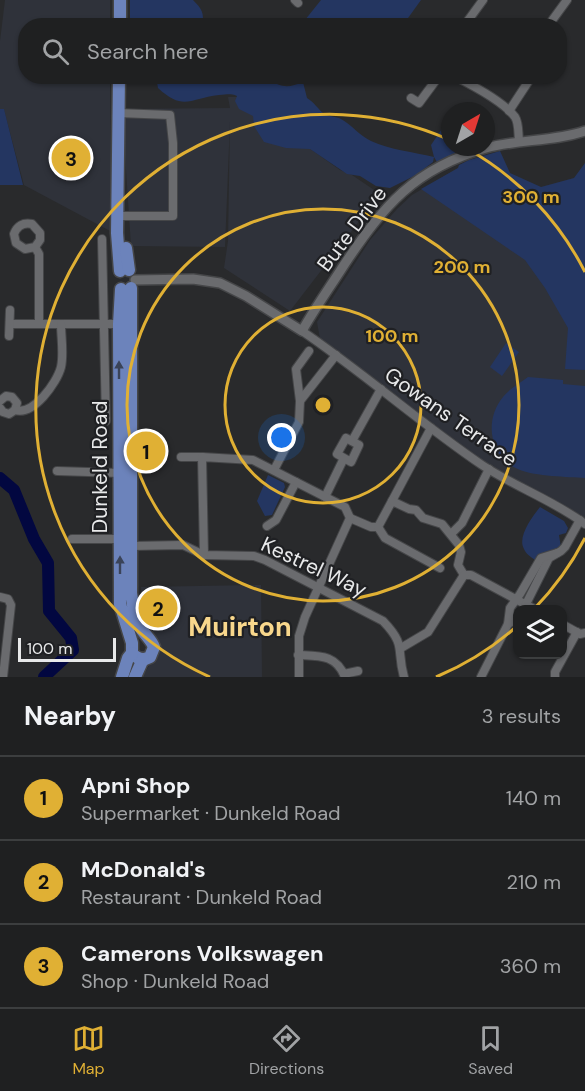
<!DOCTYPE html>
<meta charset="utf-8">
<style>
body{margin:0;font-family:"DM Sans",sans-serif;background:#27282a;color:#f1f3f6}
.controls{position:absolute;right:18px;bottom:18px;display:grid;overflow:hidden;border-radius:12px;box-shadow:0 2px 4px #0004}
.controls button{width:54px;height:54px;display:grid;place-items:center;padding:0;border:0;border-bottom:2px solid #3c3e3f;background:#1f2021;color:#f1f3f6;font:30px sans-serif}
.compass{position:absolute;left:441px;top:102px;width:54px;height:54px;border-radius:50%;background:#1f2021;box-shadow:0 2px 4px #0004;rotate:39deg}
.scale{position:absolute;left:18px;bottom:15px;width:98px;box-sizing:border-box;padding-left:6px;border:3px solid #e8e9ea;border-top:0;font-size:16px;line-height:21px;white-space:nowrap;color:#e8e9ea;-webkit-text-stroke:4px #1f2023;paint-order:stroke}
.you{position:absolute;left:282px;top:438px;width:21px;height:21px;margin:-15px;border:4px solid #fff;border-radius:50%;background:#1a73e8;box-shadow:0 0 0 9px #1a73e833}
.badge{display:grid;place-items:center;width:39px;height:39px;border-radius:50%;background:#e0b034;color:#111;font-size:20px;font-weight:700}
.pin{position:absolute;translate:-50% -50%;border:3px solid #fff;box-shadow:0 2px 6px #0006}
.list{margin:0;padding:0;list-style:none}
h2{display:flex;justify-content:space-between;align-items:center;height:78px;margin:0;padding:0 24px;font-size:26px}
h2 small{font-size:20px;font-weight:400;color:#a1a3a5}
.list li{display:grid;grid-template-columns:39px 1fr auto;gap:18px;align-items:center;box-sizing:border-box;height:84px;padding:0 24px;border-top:2px solid #3c3e3f}
.list b{display:block;font-size:22px;white-space:nowrap}
.list p{margin:0;font-size:20px;white-space:nowrap;color:#a1a3a5}
.list em{font-size:20px;font-style:normal;color:#a1a3a5}
.icon{flex:none;width:33px;height:33px;fill:none;stroke:currentColor;stroke-width:2;stroke-linecap:round;stroke-linejoin:round}
.map{position:relative;flex:none;width:585px;height:677px;overflow:hidden}
.search{position:absolute;background:#1f2021;box-shadow:0 2px 4px #0004;left:18px;right:18px;top:18px;height:66px;display:flex;align-items:center;gap:15px;box-sizing:border-box;padding:0 21px;border-radius:24px;color:#a1a3a5;font-size:22px}
.sheet{height:330px;background:#1f2021}
nav{display:flex;justify-content:space-around;align-items:center;box-sizing:border-box;height:84px;border-top:2px solid #3c3e3f;background:#1f2021;font-size:16px;color:#a1a3a5}
nav a{display:grid;justify-items:center;gap:3px}
nav .on{color:#e0b034}
.map>svg:first-child{display:block}
.built{fill:#2f323a}
.green{fill:#243661}
.lines{fill:none;stroke-linecap:round;stroke-linejoin:round}
.river{stroke:#020740;stroke-width:12}
.minor-casing{stroke:#454648;stroke-width:10}
.tertiary-casing{stroke:#454648;stroke-width:12}
.primary-casing{stroke:#454648;stroke-width:15}
.minor{stroke:#6a6b6e;stroke-width:8}
.tertiary{stroke:#6a6b6e;stroke-width:9}
.primary{stroke:#6c83bb;stroke-width:12}
.oneway{fill:#3a4358}
.ring{fill:none;stroke:#e0b034;stroke-width:3}
.labels{text-anchor:middle;dominant-baseline:central;stroke-width:4.5;stroke-linejoin:round;paint-order:stroke}
.street-label{font-size:21px;fill:#e8e9ea;stroke:#1f2023}
.district-label{font-size:27px;font-weight:bold;fill:#f8d78c;stroke:#1f2023}
.centre{fill:#e0b034;stroke:#1f2023;stroke-width:3}
.ring-label{font-size:18px;text-anchor:middle;font-weight:bold;fill:#e0b034;stroke:#1f2023;stroke-width:4.5;stroke-linejoin:round;paint-order:stroke}
</style>
<div class="map">
<svg width="585" height="677" viewBox="0 0 585 677">
<rect width="100%" height="100%" fill="#292a2c"/>
<g class="built">
<polygon points="5,0 110,0 110,25 26,26 26,76 110,77 112,232 24,185 4,110 0,109 0,41"/>
<polygon points="228,97 237,97 340,170 352,175 380,194 290,311 224,268 228,241 230,121 225,247 131,246 122,109 230,108"/>
<polygon points="458,168 542,194 585,193 585,518 503,474 472,454 320,339 317,322 370,240 397,209 412,195"/>
<polygon points="261,585 262,677 142,677 154,658 154,636 142,619 141,587"/>
</g>
<g class="green">
<path d="M130,0h63c8,8 12,13 9,25h2h-74z"/>
<polygon points="321,0 421,0 403,25 301,25"/>
<path d="M156,77h112l1,2c12,9 20,9 34,3l4,16c7,4 11,11 17,16 5,3 12,2 17,5 11,6 19,17 30,22 19,9 43,11 63,16l-3,-12 19,-28v30h17l-30,15 -3,-5 -1,5 -17,13 -26,13 -14,-2 -16,-10 -13,-2 -37,-25 -24,-1 -22,-6 -10,-16 -1,-10 -14,-7 -4,-8 2,-5c-8,-3 -10,-1 -18,-1 -29,3 -35,17 -61,-7z"/>
<polygon points="0,109 4,109 23,185 0,185"/>
<polygon points="500,151 510,173 541,187 574,178 585,163 585,370 565,369 568,328 545,288 525,260 421,189 458,168 459,165 469,160"/>
<polygon points="506,343 519,352 502,376 490,367"/>
<path d="M528,377l35,3v4l22,2v92c-17,-1 -50,-2 -65,-8 -30,-11 -37,-49 -17,-73 6,-8 17,-14 25,-20z"/>
<polygon points="268,475 284,483 285,487 272,515 265,516 257,501"/>
<path d="M540,507l24,14 4,7 -2,5 -7,2 2,13 -19,7 -7,5c-4,-3 -9,-6 -11,-11 -7,-12 8,-32 16,-42z"/>
</g>
<g class="lines">
<polyline class="river" points="0,478 14,490 34,539 48,563 49,611 71,638 73,650 44,677"/>
<g class="minor-casing">
<g id="minor">
<polyline points="295,0 298,3"/>
<polyline points="464,26 483,0"/>
<polyline points="548,26 567,0"/>
<path d="M454,76c18,9 49,25 61,41 4,6 3,16 4,23"/>
<polyline points="411,98 419,103 439,76"/>
<polyline points="509,111 532,76"/>
<polyline points="118,113 170,115 173,143 173,216 123,216"/>
<polyline points="102,239 106,421"/>
<path d="M35,247l-10,2 -9,-6 -2,-9c3,-8 9,-12 18,-10l8,9v7l-5,7 4,7v70"/>
<polyline points="10,324 119,324"/>
<path d="M302,331c62,42 118,92 180,134 33,22 71,35 103,59"/>
<polyline points="9,336 10,310"/>
<polyline points="0,401 6,396 12,397 17,403 15,410"/>
<polyline points="300,401 296,369 309,351"/>
<path d="M0,408l3,4 6,2 6,-4c18,6 42,-27 46,-43 3,-13 0,-30 0,-43"/>
<polyline points="352,441 381,389"/>
<polyline points="181,457 202,457"/>
<polyline points="274,470 299,422 300,401 336,355"/>
<polyline points="57,471 120,473"/>
<polyline points="325,497 344,458 337,454 346,438 359,445 351,462 344,458"/>
<polyline points="392,501 431,428"/>
<polyline points="350,518 371,527 378,527"/>
<polyline points="267,526 276,520 296,482"/>
<polyline points="451,534 462,523 489,469"/>
<polyline points="72,539 120,539"/>
<path d="M131,546l52,-1 21,10 50,1 11,4 118,61c24,25 13,28 21,56"/>
<polyline points="204,555 202,457 253,460 345,507 350,518 305,617 299,636 299,677"/>
<polyline points="440,568 385,538 378,527 392,501 409,509 416,510 423,518 442,524 459,545 461,552 458,565 464,575"/>
<polyline points="464,575 471,575 536,610"/>
<polyline points="0,597 8,599 11,605 3,677"/>
<polyline points="523,610 549,558 561,551 565,547 580,520"/>
<polyline points="508,624 518,618"/>
<polyline points="562,624 580,634 585,633"/>
<polyline points="401,648 428,632 464,575"/>
<path d="M298,655c21,1 38,-1 47,22"/>
<polyline points="344,674 358,671"/>
<polyline points="481,677 508,624 510,608 520,594 541,558 557,553"/>
<polyline points="555,677 555,672 577,632"/>
</g>
</g>
<g class="tertiary-casing">
<path id="tertiary" d="M135,280l58,-1 27,4 26,13 56,35c13,-23 28,-44 42,-66 40,-60 70,-96 142,-117 32,-9 67,-6 99,-17"/>
</g>
<g class="primary-casing">
<g id="primary">
<polyline points="120,26 120,0"/>
<polyline points="119,76 117,233 120,271"/>
<polyline points="126,248 129,270"/>
<path d="M121,289l-2,35 1,280 12,39v10c5,6 11,8 18,4l4,-10c-3,-8 -10,-13 -14,-20 -6,-10 -7,-22 -9,-34v-305"/>
<polyline points="122,677 128,658 132,653"/>
<polyline points="135,677 143,659"/>
</g>
</g>
<use href="#minor" class="minor"/>
<use href="#tertiary" class="tertiary"/>
<use href="#primary" class="primary"/>
</g>
<defs><path id="oneway-solid" d="M-6-.8H1V-3.2L6.5 0L1 3.2V.8H-6Z" transform="scale(1.5)"/></defs>
<g class="oneway">
<use href="#oneway-solid" transform="translate(119 370) rotate(-90)"/>
<use href="#oneway-solid" transform="translate(120 565) rotate(-90)"/>
</g>
<g class="ring">
<circle cx="323" cy="405" r="98"/>
<circle cx="323" cy="405" r="196"/>
<path d="M585 538A294 294 0 0 1 534 609M516 627A294 294 0 0 1 436 677M210 677A294 294 0 1 1 450 140M466 148A294 294 0 0 1 585 272"/>
</g>
<g class="labels">
<g class="street-label">
<text transform="translate(352 229) rotate(-53)">Bute Drive</text>
<text transform="translate(451 417) rotate(35)">Gowans Terrace</text>
<text transform="translate(100 467) rotate(-90)">Dunkeld Road</text>
<text transform="translate(314 567) rotate(25)">Kestrel Way</text>
</g>
<g class="district-label">
<text x="240" y="626">Muirton</text>
</g>
</g>
<circle cx="323" cy="405" r="9" class="centre"/>
<g class="ring-label">
<text x="531" y="203">300 m</text>
<text x="462" y="273">200 m</text>
<text x="392" y="342">100 m</text>
</g>
</svg>
<div class="controls">
<button><svg class="icon" aria-label="layers" viewBox="0 0 24 24"><path d="M12 4l9 5-9 5-9-5zM3 14l9 5 9-5"/></svg></button>
</div>
<svg class="compass" viewBox="-18 -18 36 36"><path d="M0-13l5 13h-10z" fill="#e53935"/><path d="M0 13l5-13h-10z" fill="#a1a3a5"/></svg>
<div class="scale">100 m</div>
<div class="you"></div>
<div class="pin badge" style="left:146px;top:451px">1</div>
<div class="pin badge" style="left:158px;top:608px">2</div>
<div class="pin badge" style="left:71px;top:158px">3</div>
<div class="search"><svg class="icon" aria-label="search" viewBox="0 0 24 24"><circle cx="10" cy="10" r="6"/><path d="M15 15l6 6"/></svg>Search here</div>
</div>
<section class="sheet">
<h2>Nearby<small>3 results</small></h2>
<ul class="list">
<li><span class="badge">1</span><div><b>Apni Shop</b><p>Supermarket · Dunkeld Road</p></div><em>140 m</em></li>
<li><span class="badge">2</span><div><b>McDonald's</b><p>Restaurant · Dunkeld Road</p></div><em>210 m</em></li>
<li><span class="badge">3</span><div><b>Camerons Volkswagen</b><p>Shop · Dunkeld Road</p></div><em>360 m</em></li>
</ul>
</section>
<nav>
<a class="on"><svg class="icon" aria-label="map" viewBox="0 0 24 24"><path d="M3 6l6-2 6 2 6-2v14l-6 2-6-2-6 2zM9 4v14M15 6v14"/></svg>Map</a>
<a><svg class="icon" aria-label="directions" viewBox="0 0 24 24"><path d="M12 3l9 9-9 9-9-9zM9 14v-3h6M13 9l2 2-2 2"/></svg>Directions</a>
<a><svg class="icon" aria-label="saved" viewBox="0 0 24 24"><path d="M7 4h10v16l-5-4-5 4z"/></svg>Saved</a>
</nav>
